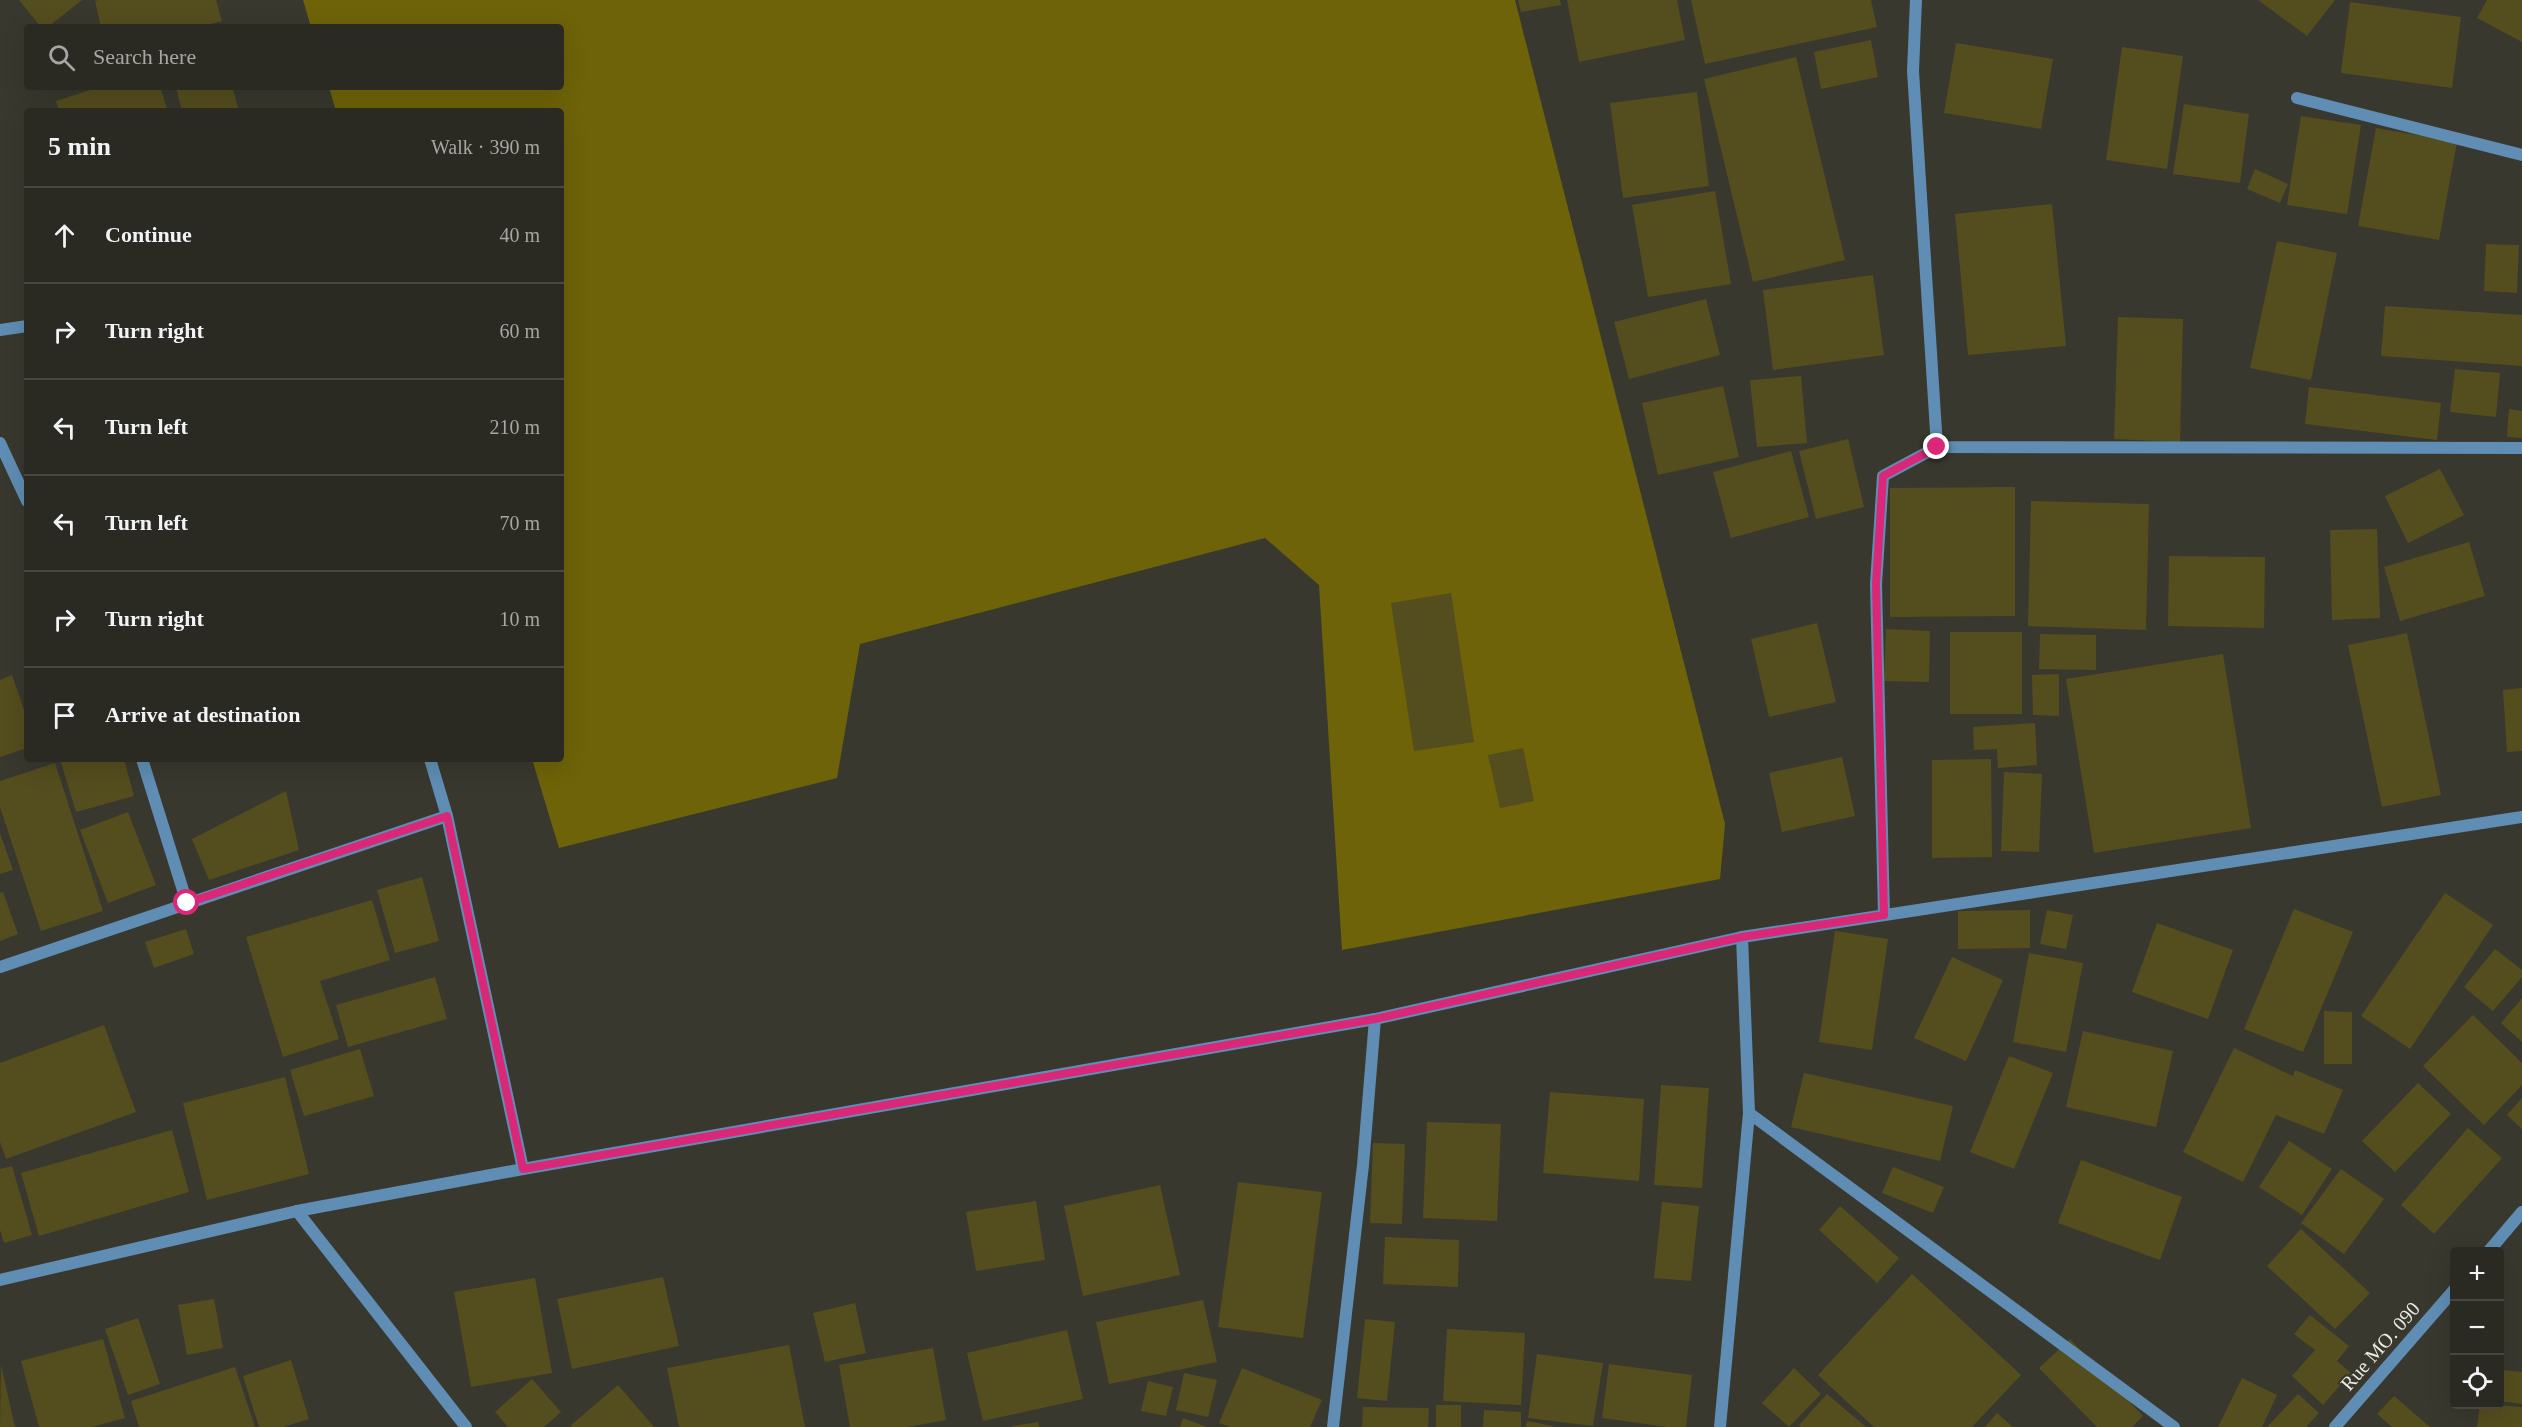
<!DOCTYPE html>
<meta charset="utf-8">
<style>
body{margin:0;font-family:"Times New Roman",serif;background:#37362f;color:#f1f3f6}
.controls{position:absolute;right:18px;bottom:18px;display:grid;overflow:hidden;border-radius:6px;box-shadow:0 6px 24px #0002}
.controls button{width:54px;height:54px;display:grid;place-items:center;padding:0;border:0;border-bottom:2px solid #474640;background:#2b2a22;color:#f1f3f6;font:30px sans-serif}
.stop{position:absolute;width:18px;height:18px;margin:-14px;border:4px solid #db2777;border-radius:50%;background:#fff}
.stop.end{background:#db2777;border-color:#fff;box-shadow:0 2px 6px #0008}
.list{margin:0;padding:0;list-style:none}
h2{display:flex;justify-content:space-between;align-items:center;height:78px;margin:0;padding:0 24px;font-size:26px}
h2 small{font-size:20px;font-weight:400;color:#a6a7a5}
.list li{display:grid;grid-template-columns:39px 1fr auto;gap:18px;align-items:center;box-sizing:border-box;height:96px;padding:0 24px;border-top:2px solid #474640}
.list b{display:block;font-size:22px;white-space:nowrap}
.list em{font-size:20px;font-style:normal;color:#a6a7a5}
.icon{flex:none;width:33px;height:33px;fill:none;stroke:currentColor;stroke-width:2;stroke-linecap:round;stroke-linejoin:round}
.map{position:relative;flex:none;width:2522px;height:1427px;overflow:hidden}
.search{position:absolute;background:#2b2a22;box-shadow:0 6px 24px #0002;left:24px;top:24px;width:540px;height:66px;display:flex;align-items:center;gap:15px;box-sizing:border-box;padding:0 21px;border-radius:6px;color:#a6a7a5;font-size:22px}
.panel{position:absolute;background:#2b2a22;box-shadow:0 6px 24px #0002;left:24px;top:108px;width:540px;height:654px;border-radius:6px}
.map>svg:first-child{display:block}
.green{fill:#6e6308}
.building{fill:#544d1e}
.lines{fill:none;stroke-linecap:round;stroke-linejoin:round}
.service{stroke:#5f8db4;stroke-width:12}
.minor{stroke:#5f8db4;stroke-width:12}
.tertiary{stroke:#5f8db4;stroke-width:12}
.route{stroke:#db2777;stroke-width:8}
.labels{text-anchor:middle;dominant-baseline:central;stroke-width:4.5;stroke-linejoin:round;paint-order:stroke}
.street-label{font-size:20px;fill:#ebeae4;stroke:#39382e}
</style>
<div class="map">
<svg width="2522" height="1427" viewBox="0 0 2522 1427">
<rect width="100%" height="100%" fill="#39382e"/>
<polygon class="green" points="303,0 1515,0 1725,824 1720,879 1342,950 1319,585 1265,538 860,644 837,778 559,848 532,759 561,759 561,111 336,111 329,87 561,87 561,27 311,27"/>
<g class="building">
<polygon points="19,0 82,0 48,27 41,27"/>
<polygon points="99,0 216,0 222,21 198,27 101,27 95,1"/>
<polygon points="1518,0 1560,0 1561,5 1521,12"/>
<polygon points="1567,0 1677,0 1685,40 1579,62"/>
<polygon points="1691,0 1871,0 1877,27 1705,64"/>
<polygon points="2258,0 2335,0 2307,36"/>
<polygon points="2487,0 2522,0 2522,42 2477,18"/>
<polygon points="2350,2 2461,17 2452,88 2341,73"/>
<polygon points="1871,40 1878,77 1821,89 1814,52"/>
<polygon points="1956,43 2053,59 2041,129 1944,113"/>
<polygon points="2122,47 2183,56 2167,169 2106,160"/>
<polygon points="1796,57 1845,260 1753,282 1704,79"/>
<polygon points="100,87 160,87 168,111 59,111 56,101"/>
<polygon points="176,87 232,87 239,111 182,111"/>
<polygon points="1697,92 1709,186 1623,198 1610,103"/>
<polygon points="2184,104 2249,114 2240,183 2173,174"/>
<polygon points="2301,116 2361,125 2347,214 2287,205"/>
<polygon points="2376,128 2457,142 2439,240 2358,226"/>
<polygon points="2255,169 2288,184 2280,203 2247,189"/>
<polygon points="1715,191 1731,284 1648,297 1632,205"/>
<polygon points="2052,204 2066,346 1968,355 1955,214"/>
<polygon points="2277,241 2337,253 2311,380 2250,368"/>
<polygon points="2486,244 2519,245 2517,293 2484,291"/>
<polygon points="1873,275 1884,355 1773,370 1763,290"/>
<polygon points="1706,299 1720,355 1629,379 1614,322"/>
<polygon points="2385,306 2522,315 2522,366 2381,356"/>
<polygon points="2118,317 2183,319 2180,442 2114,439"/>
<polygon points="2455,369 2500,373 2496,417 2450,412"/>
<polygon points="1801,376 1807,443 1757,447 1750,380"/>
<polygon points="1723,386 1739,457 1658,475 1642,403"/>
<polygon points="2309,387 2441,403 2437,440 2305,424"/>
<polygon points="2509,409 2522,411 2522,438 2507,437"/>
<polygon points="1848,439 1864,507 1816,519 1799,451"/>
<polygon points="1791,451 1809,517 1731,538 1713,472"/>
<polygon points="2440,469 2464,515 2408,543 2385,496"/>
<polygon points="2015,487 2015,616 1890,617 1890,488"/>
<polygon points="2031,501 2149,504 2146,630 2028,626"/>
<polygon points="2377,529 2380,618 2332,620 2330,530"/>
<polygon points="2469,542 2485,596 2400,621 2384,567"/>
<polygon points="2169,556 2265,557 2264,628 2168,626"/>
<polygon points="1451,593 1474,742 1414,751 1391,603"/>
<polygon points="1817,623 1836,702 1769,717 1751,639"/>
<polygon points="1886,629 1930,631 1929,682 1884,681"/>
<rect x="1950" y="632" width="72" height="82"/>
<polygon points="2407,633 2441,795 2382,807 2348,645"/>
<polygon points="2040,634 2096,635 2096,670 2039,669"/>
<polygon points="2223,654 2251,828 2094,853 2066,679"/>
<polygon points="2059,674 2059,716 2033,715 2032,675"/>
<polygon points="12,675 27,719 27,748 0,757 0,680"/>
<polygon points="2522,688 2522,751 2507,752 2503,690"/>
<polygon points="2035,723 2037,765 1998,768 1997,749 1974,750 1973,727"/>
<polygon points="1523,748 1534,801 1500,808 1488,755"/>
<polygon points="1842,757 1855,816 1782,832 1769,773"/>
<polygon points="60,759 124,759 134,796 76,812"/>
<polygon points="1991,759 1992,857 1932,858 1932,760"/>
<polygon points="55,763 103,911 41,931 0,807 0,781"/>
<polygon points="2004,772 2042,774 2039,852 2001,851"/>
<polygon points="286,791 299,850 209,880 192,839"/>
<polygon points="128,812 156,885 108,903 80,830"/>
<polygon points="0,833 13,870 0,874"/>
<polygon points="422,877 439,941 395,953 377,890"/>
<polygon points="3,892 18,934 0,941 0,893"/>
<polygon points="2445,893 2493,925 2410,1049 2361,1016"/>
<polygon points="372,900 390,960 320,981 339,1039 283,1057 246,937"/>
<polygon points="2294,909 2353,932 2303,1052 2244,1029"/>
<polygon points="2030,910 2030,948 1958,949 1958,911"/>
<polygon points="2047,910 2073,915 2066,949 2040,944"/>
<polygon points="2157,923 2233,950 2208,1019 2132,992"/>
<polygon points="186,929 194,954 154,968 145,942"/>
<polygon points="1835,931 1888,939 1872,1050 1819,1042"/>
<polygon points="2495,949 2522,970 2522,977 2493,1011 2464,987"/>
<polygon points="2029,953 2083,963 2066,1052 2013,1042"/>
<polygon points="1952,957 2003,980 1966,1061 1914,1038"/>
<polygon points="435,977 447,1019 348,1047 336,1005"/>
<polygon points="2522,998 2522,1042 2501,1023"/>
<polygon points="2324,1011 2352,1012 2352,1064 2324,1064"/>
<polygon points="2473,1015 2522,1063 2522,1085 2484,1125 2423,1066"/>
<polygon points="104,1025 136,1112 6,1159 0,1142 0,1063"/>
<polygon points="2083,1031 2173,1051 2156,1127 2066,1107"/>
<polygon points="2234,1048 2293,1076 2295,1070 2343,1090 2324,1134 2276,1115 2243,1182 2183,1152"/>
<polygon points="360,1049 374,1096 304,1116 290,1070"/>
<polygon points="2009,1056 2053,1073 2014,1169 1970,1152"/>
<polygon points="1804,1073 1953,1106 1940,1161 1791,1127"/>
<polygon points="285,1077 309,1174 207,1200 183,1103"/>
<polygon points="2418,1083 2451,1114 2395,1172 2362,1141"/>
<polygon points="1661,1085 1709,1088 1702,1188 1654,1185"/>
<polygon points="1550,1092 1644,1099 1639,1181 1543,1173"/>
<polygon points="2522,1098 2522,1129 2507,1115"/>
<polygon points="1427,1122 1501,1124 1497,1221 1423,1218"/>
<polygon points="2468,1128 2502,1158 2434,1234 2401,1205"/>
<polygon points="172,1130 189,1192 39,1236 21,1173"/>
<polygon points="2289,1141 2332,1169 2302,1215 2259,1187"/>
<polygon points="1373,1143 1405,1144 1402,1224 1370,1223"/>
<polygon points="2081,1160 2182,1197 2160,1260 2058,1223"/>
<polygon points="12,1166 32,1235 4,1243 0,1230 0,1169"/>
<polygon points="1893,1167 1944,1187 1933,1213 1882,1193"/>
<polygon points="2341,1169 2384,1199 2344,1254 2301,1223"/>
<polygon points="1238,1182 1322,1192 1303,1338 1218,1327"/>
<polygon points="1160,1185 1180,1275 1083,1296 1064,1206"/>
<polygon points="1036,1201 1045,1260 976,1271 966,1212"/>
<polygon points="1662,1202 1699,1206 1691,1281 1654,1278"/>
<polygon points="1840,1206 1899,1258 1877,1283 1819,1230"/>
<polygon points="2301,1229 2370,1293 2335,1329 2267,1266"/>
<polygon points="1385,1237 1459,1240 1458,1287 1383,1284"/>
<polygon points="1912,1274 2021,1375 1972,1427 1874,1427 1818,1375"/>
<polygon points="663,1277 679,1346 572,1369 557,1299"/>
<polygon points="535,1278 552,1373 471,1387 454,1292"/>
<polygon points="214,1299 223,1348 187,1355 178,1305"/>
<polygon points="1203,1300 1217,1362 1109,1384 1096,1322"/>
<polygon points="855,1303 866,1353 825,1362 813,1313"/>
<polygon points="2310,1315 2349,1346 2337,1361 2351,1373 2323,1405 2292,1376 2315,1350 2294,1334"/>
<polygon points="138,1318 160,1384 128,1395 105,1329"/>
<polygon points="1365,1319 1395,1322 1387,1401 1357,1398"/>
<polygon points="1447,1329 1525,1333 1521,1405 1443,1401"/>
<polygon points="1067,1330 1083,1399 983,1421 967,1353"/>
<polygon points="103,1339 125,1418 92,1427 39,1427 21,1361"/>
<polygon points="2070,1339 2143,1416 2132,1427 2097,1427 2039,1368"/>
<polygon points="789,1345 805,1427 679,1427 667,1368"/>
<polygon points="933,1348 946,1420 908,1427 850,1427 839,1365"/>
<polygon points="1537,1354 1603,1363 1593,1426 1528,1418"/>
<polygon points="291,1360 309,1419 283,1427 259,1427 243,1376"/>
<polygon points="1609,1364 1692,1375 1686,1427 1667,1427 1602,1418"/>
<polygon points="1,1365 15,1427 0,1427"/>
<polygon points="235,1367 255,1427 139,1427 131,1401"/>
<polygon points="1242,1368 1322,1400 1310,1427 1230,1427 1219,1423"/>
<polygon points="1794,1368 1821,1394 1789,1427 1762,1403"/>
<polygon points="2500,1370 2522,1372 2522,1404 2500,1401"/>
<polygon points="1184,1373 1217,1380 1208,1417 1176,1410"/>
<polygon points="2242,1378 2277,1395 2262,1427 2218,1427"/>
<polygon points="532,1379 561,1412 544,1427 508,1427 495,1412"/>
<polygon points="1148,1381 1173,1387 1166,1416 1141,1411"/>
<polygon points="618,1385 654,1427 571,1427 570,1426"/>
<polygon points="1827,1394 1866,1427 1801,1427 1799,1425"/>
<polygon points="2298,1394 2319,1413 2306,1427 2267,1427"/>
<polygon points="2394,1396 2430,1427 2392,1427 2377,1414"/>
<polygon points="2480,1404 2522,1407 2522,1427 2477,1427"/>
<rect x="1436" y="1405" width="25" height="22"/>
<polygon points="1363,1407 1429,1408 1428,1427 1362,1427"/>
<polygon points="1484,1410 1521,1412 1521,1427 1483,1427"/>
<polygon points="1997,1413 2013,1427 1985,1427"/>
<polygon points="1183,1418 1207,1427 1180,1427"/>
<polygon points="1527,1421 1553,1426 1553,1427 1526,1427"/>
<polygon points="1038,1422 1039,1427 1013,1427 1013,1426"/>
</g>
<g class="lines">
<polyline class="service" points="1884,915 1876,584 1883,476 1937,447"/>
<g class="minor">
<polyline points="1916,0 1913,71 1937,447 2522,448"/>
<polyline points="2297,98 2522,155"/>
<polyline points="0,330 27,326"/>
<polyline points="0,443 27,501"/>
<polyline points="142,759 187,903"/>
<polyline points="447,816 523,1169"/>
<polyline points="0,967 447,816 430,759"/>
<polyline points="1749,1113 2174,1427"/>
<polyline points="297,1211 466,1427"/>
<polyline points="0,1280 297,1211 523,1169 1375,1019 1742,937 2522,817"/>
<polyline points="1333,1427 1363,1165 1375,1019"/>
<polyline points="1720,1427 1749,1113 1742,937"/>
</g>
<g class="tertiary">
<polyline points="2488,1252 2522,1212"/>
<polyline points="2335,1427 2454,1290"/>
</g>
</g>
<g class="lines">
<polyline class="route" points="187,903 447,816 523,1169 1375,1019 1742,937 1884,915 1876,584 1883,476 1937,447"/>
</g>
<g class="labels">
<g class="street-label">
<text transform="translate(2380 1346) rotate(-49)">Rue MO. 090</text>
</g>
</g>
</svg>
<div class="controls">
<button>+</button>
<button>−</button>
<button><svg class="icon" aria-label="locate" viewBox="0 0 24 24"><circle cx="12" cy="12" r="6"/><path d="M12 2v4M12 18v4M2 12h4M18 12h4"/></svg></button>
</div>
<div class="stop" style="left:187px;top:903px"></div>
<div class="stop end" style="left:1937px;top:447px"></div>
<div class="search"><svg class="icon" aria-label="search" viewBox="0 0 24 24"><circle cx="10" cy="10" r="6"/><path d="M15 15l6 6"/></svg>Search here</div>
<section class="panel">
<h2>5 min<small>Walk · 390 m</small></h2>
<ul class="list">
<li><svg class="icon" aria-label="ahead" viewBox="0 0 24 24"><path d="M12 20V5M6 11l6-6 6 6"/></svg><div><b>Continue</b></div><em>40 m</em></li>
<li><svg class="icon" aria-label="right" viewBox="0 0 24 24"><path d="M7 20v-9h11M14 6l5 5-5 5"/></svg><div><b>Turn right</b></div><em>60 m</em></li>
<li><svg class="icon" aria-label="left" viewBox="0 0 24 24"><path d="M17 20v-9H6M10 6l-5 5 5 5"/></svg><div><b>Turn left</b></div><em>210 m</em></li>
<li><svg class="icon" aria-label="left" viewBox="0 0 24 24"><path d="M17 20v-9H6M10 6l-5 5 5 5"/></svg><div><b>Turn left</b></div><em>70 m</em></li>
<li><svg class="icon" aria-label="right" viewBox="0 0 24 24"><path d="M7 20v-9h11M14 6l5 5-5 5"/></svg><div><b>Turn right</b></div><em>10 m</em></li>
<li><svg class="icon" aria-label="arrive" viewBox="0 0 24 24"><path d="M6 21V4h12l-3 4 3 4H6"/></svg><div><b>Arrive at destination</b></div></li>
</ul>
</section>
</div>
